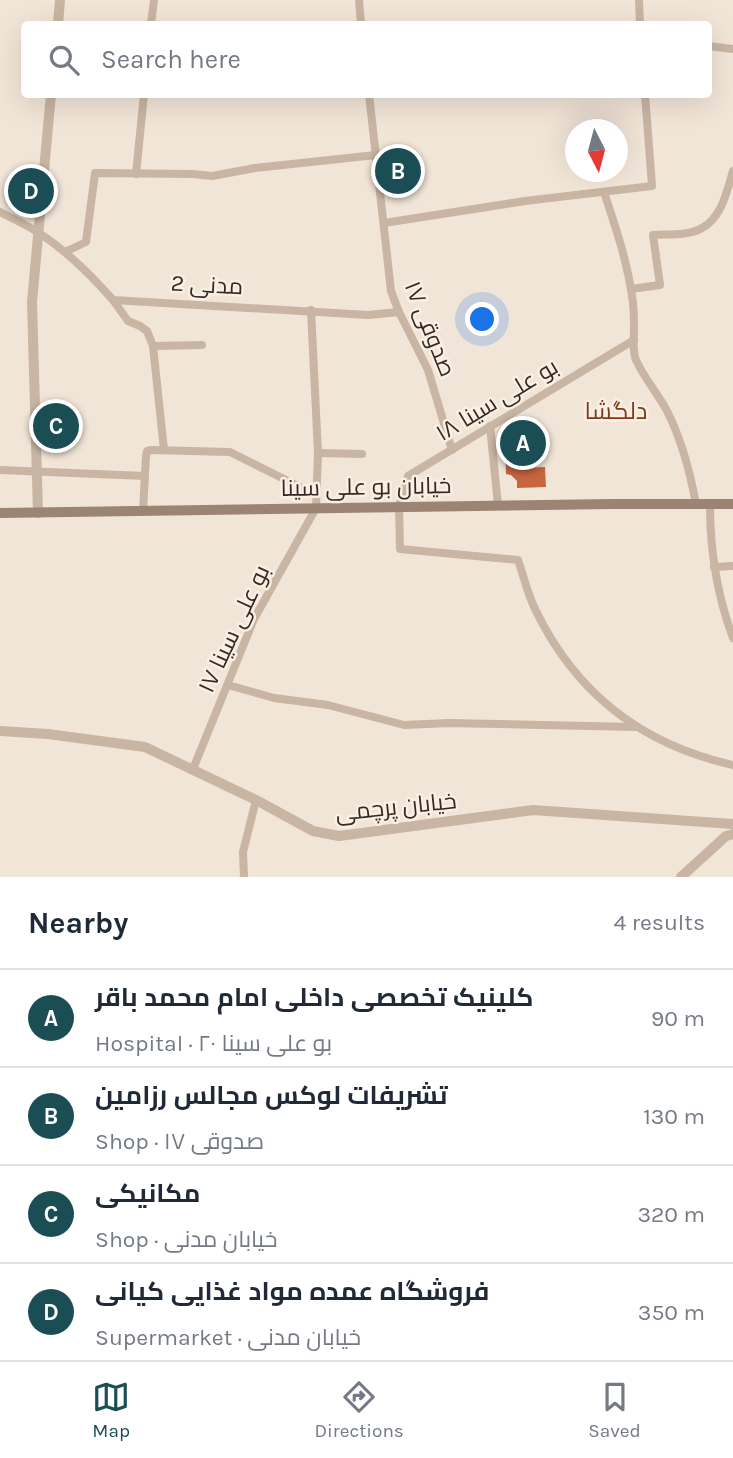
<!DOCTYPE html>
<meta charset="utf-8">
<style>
body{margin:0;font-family:Karla,Cairo,sans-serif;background:#f6f6f7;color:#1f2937}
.compass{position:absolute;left:565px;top:119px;width:63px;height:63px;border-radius:50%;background:#fff;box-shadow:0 7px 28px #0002;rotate:174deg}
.you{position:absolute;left:483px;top:320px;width:24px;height:24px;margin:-18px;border:5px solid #fff;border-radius:50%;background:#1a73e8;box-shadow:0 0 0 10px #1a73e833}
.badge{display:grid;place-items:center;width:46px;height:46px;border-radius:50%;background:#1b4e54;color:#fff;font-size:23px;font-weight:700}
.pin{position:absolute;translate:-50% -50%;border:4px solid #fff;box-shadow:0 2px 7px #0006}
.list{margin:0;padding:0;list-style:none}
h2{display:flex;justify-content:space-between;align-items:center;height:91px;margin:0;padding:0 28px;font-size:30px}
h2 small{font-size:23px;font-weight:400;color:#747a83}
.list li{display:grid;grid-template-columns:46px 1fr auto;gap:21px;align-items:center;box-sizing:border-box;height:98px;padding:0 28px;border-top:2px solid #e0e1e3}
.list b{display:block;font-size:26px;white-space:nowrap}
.list p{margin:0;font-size:23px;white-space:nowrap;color:#747a83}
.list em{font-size:23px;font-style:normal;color:#747a83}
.icon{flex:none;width:38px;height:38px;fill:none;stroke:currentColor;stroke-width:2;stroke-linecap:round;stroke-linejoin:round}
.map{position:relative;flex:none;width:733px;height:877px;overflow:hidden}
.search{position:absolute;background:#fff;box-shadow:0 7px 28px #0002;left:21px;right:21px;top:21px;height:77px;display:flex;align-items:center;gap:18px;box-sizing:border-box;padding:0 24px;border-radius:7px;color:#747a83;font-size:26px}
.sheet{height:483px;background:#fff}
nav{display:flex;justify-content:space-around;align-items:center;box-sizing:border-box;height:98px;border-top:2px solid #e0e1e3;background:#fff;font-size:19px;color:#747a83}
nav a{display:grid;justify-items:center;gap:4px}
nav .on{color:#1b4e54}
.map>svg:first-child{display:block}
.building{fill:#c6653f}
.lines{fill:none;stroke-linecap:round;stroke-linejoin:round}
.minor{stroke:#c8b5a3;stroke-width:8}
.tertiary{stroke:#c8b5a3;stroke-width:10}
.secondary{stroke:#9c8475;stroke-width:10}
.labels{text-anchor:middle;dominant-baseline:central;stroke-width:5;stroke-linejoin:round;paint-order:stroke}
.street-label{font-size:23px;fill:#332a25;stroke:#f9efe3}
.neighbourhood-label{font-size:24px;fill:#823a1e;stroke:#f9efe3}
</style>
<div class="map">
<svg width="733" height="877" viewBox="0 0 733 877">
<rect width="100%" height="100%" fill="#f1e5d7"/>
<polygon class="building" points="505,447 524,447 525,468 545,467 546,487 517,488 517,481 511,475 506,474"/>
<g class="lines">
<g class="minor">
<polyline points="359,0 361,24"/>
<polyline points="639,0 640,24"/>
<polyline points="151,24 154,0"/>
<polyline points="708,46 733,49"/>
<polyline points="369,94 391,291 399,312 428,370 452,450"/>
<polyline points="136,174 144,94"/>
<path d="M604,192c11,34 23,68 28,104 2,10 2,21 2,32 0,11 -2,22 2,32 8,18 22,34 31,51 15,29 23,61 29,93"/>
<path d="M0,212c13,7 27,13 39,21 28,18 52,42 74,67l255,15 31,-3"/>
<polyline points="384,223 525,201 652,186 645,94"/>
<polyline points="65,252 86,242 95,173 193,174 212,176 255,168 376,155"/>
<path d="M631,289l29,-4 -7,-50c15,-1 36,1 49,-7 20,-11 25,-37 31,-57"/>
<polyline points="113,300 128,321 140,326 147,331 153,346 164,450"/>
<path d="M634,340l-226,136 -9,31 1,42 118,11c6,17 10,36 18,51 41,84 107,134 197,154"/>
<polyline points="153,346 202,345"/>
<polyline points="490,426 498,505"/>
<polyline points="318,453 362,454"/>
<polyline points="0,470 145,476"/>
<path d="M710,504c0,46 7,91 23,134"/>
<polyline points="143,511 146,456 147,451 152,450 230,452 316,495"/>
<polyline points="714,567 733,566"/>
<polyline points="228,685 274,698 328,705 404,725 449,723 635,727"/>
<polyline points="193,769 254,619 316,508 318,453 311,310"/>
<polyline points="244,877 243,852 256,800"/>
</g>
<g class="tertiary">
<polyline points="58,24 60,0"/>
<polyline points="38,513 32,302 51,94"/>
<polyline points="0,731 48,734 145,747 256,800 313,831 339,836 533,810 733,824"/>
<polyline points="681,877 726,836 733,834"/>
</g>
<polyline class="secondary" points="0,513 611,504 733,504"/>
</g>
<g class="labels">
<g class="street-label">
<text transform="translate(207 285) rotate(3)">مدنی 2</text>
<text transform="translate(430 329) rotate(68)">صدوقی ۱۷</text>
<text transform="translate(497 400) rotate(-31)">بو علی سینا ۱۸</text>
<text transform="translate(366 487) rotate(-1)">خیابان بو علی سینا</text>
<text transform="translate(234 629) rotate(-65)">بو علی سینا ۱۷</text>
<text transform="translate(396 807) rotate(-6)">خیابان پرچمی</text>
</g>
<g class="neighbourhood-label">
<text x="616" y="411">دلگشا</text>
</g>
</g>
</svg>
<svg class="compass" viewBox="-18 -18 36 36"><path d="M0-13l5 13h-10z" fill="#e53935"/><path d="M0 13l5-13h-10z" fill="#747a83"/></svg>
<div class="you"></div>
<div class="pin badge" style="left:523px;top:443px">A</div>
<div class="pin badge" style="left:398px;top:171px">B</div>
<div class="pin badge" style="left:56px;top:426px">C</div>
<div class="pin badge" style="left:31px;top:191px">D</div>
<div class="search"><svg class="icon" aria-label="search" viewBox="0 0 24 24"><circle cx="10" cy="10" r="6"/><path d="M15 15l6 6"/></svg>Search here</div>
</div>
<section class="sheet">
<h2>Nearby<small>4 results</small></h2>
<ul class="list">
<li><span class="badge">A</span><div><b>کلینیک تخصصی داخلی امام محمد باقر</b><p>Hospital · بو علی سینا ۲۰</p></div><em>90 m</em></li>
<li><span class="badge">B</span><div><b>تشریفات لوکس مجالس رزامین</b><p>Shop · صدوقی ۱۷</p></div><em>130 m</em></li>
<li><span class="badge">C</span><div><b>مکانیکی</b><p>Shop · خیابان مدنی</p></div><em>320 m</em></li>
<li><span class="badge">D</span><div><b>فروشگاه عمده مواد غذایی کیانی</b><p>Supermarket · خیابان مدنی</p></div><em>350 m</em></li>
</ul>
</section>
<nav>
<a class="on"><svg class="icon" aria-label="map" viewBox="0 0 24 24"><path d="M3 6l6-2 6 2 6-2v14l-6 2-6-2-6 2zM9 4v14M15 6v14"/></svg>Map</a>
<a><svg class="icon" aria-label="directions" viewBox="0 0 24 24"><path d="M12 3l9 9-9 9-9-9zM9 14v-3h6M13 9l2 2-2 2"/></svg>Directions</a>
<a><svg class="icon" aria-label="saved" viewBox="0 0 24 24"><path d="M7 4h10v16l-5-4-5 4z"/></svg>Saved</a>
</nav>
